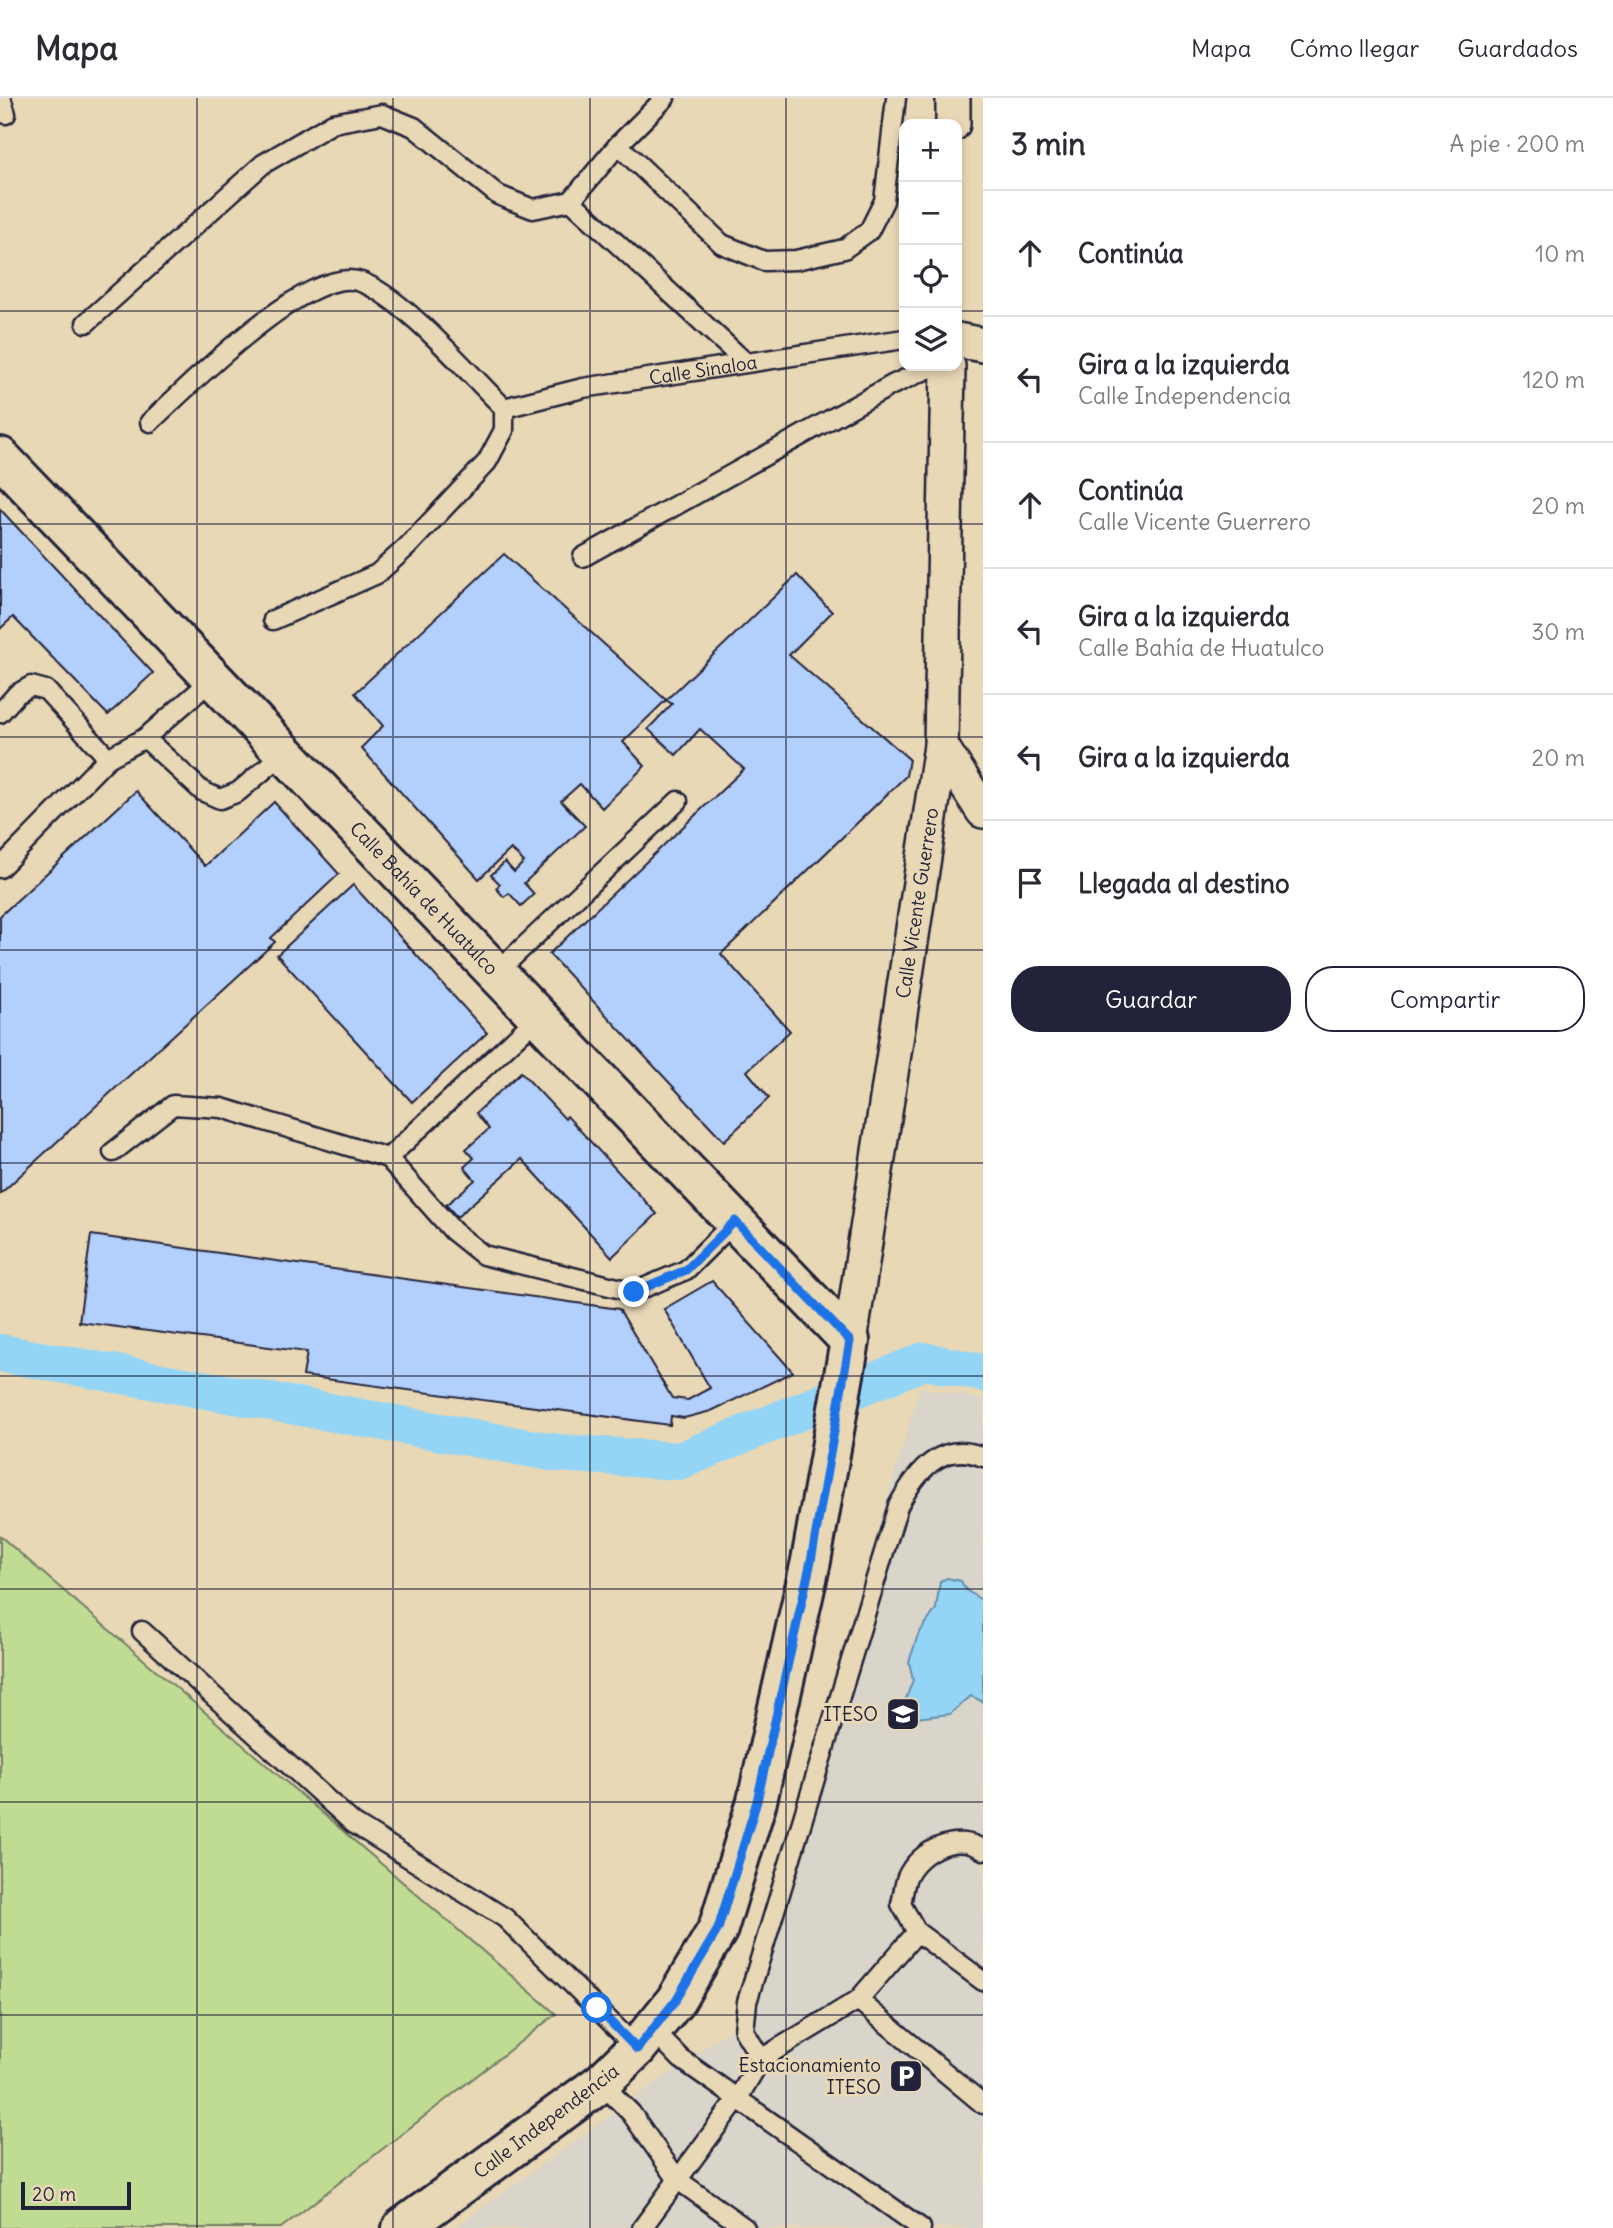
<!DOCTYPE html>
<html lang="es">
<meta charset="utf-8">
<style>
body{margin:0;font-family:Delius,sans-serif;background:#f7f7f7;color:#2b2b33}
.controls{position:absolute;right:21px;top:21px;display:grid;overflow:hidden;border-radius:14px;box-shadow:0 4px 10px #0003}
.controls button{width:63px;height:63px;display:grid;place-items:center;padding:0;border:0;border-bottom:2px solid #e1e1e2;background:#fff;color:#2b2b33;font:35px sans-serif}
.scale{position:absolute;left:21px;bottom:18px;width:110px;box-sizing:border-box;padding-left:7px;border:4px solid #22223b;border-top:0;font-size:19px;line-height:24px;white-space:nowrap;color:#22223b;-webkit-text-stroke:5px #e9d8b5;paint-order:stroke}
.stop{position:absolute;width:21px;height:21px;margin:-16px;border:5px solid #1a73e8;border-radius:50%;background:#fff}
.stop.end{background:#1a73e8;border-color:#fff;box-shadow:0 2px 7px #0008}
.list{margin:0;padding:0;list-style:none}
h2{display:flex;justify-content:space-between;align-items:center;height:91px;margin:0;padding:0 28px;font-size:30px}
h2 small{font-size:23px;font-weight:400;color:#7c7c81}
.list li{display:grid;grid-template-columns:46px 1fr auto;gap:21px;align-items:center;box-sizing:border-box;height:126px;padding:0 28px;border-top:2px solid #e1e1e2}
.list b{display:block;font-size:26px;white-space:nowrap}
.list p{margin:0;font-size:23px;white-space:nowrap;color:#7c7c81}
.list em{font-size:23px;font-style:normal;color:#7c7c81}
.actions{display:flex;gap:14px;padding:21px 28px}
.actions a{flex:1;padding:16px 0;border:2px solid #22223b;border-radius:28px;text-align:center;font-size:24px;color:#22223b}
.actions .main{background:#22223b;color:#fff}
.icon{flex:none;width:38px;height:38px;fill:none;stroke:currentColor;stroke-width:2;stroke-linecap:round;stroke-linejoin:round}
.map{position:relative;flex:none;width:983px;height:2130px;overflow:hidden}
header{display:flex;align-items:center;gap:42px;box-sizing:border-box;height:98px;padding:0 35px;background:#fff;border-bottom:2px solid #e1e1e2}
header strong{font-size:33px}
nav{display:flex;gap:38px;margin-inline-start:auto;font-size:24px}
main{display:flex}
aside{flex:1;background:#fff}
.map>svg:first-child{display:block}
.built{fill:#d9d5ca}
.green{fill:#c0db92;stroke:#717e66;stroke-width:2}
.water{fill:#94d5f6;stroke:#668dab;stroke-width:2}
.lines{fill:none;stroke-linecap:round;stroke-linejoin:round}
.canal{stroke:#94d5f6;stroke-width:38}
.building{fill:#b3cffc;stroke:#22223b;stroke-width:2}
.lane-casing{stroke:#22223b;stroke-width:23}
.street-casing{stroke:#22223b;stroke-width:38}
.secondary-casing{stroke:#22223b;stroke-width:44}
.lane{stroke:#e9d8b5;stroke-width:18}
.street{stroke:#e9d8b5;stroke-width:33}
.secondary{stroke:#e9d8b5;stroke-width:38}
.route{stroke:#1a73e8;stroke-width:9}
.grid{fill:none;stroke:#22223b;stroke-width:2;stroke-opacity:0.55}
.labels{text-anchor:middle;dominant-baseline:central;stroke-width:6;stroke-linejoin:round;paint-order:stroke}
.street-label{font-size:19px;fill:#22223b;stroke:#e9d8b5}
.poi-label{font-size:19px;fill:#22223b;stroke:#e9d8b5;text-anchor:end}
</style>
<header>
<strong>Mapa</strong>
<nav><a>Mapa</a><a>Cómo llegar</a><a>Guardados</a></nav>
</header>
<main>
<div class="map">
<svg width="983" height="2130" viewBox="0 0 983 2130">
<rect width="100%" height="100%" fill="#e9d8b5"/>
<filter id="ink" filterUnits="userSpaceOnUse"><feTurbulence type="fractalNoise" baseFrequency=".0143" numOctaves="2"/><feDisplacementMap in="SourceGraphic" scale="14" xChannelSelector="R" yChannelSelector="G"/><feConvolveMatrix kernelMatrix="1 2 1 2 8 2 1 2 1" color-interpolation-filters="sRGB"/></filter>
<g filter="url(#ink)">
<polygon class="built" points="920,1289 983,1302 983,2130 454,2130 731,1931"/>
<polygon class="green" points="0,1438 556,1916 281,2130 0,2130"/>
<polygon class="water" points="947,1480 961,1483 966,1492 983,1503 983,1604 971,1598 950,1616 916,1620 909,1613 905,1603 913,1582 909,1564 918,1537 936,1511 940,1483"/>
<g class="lines">
<polyline class="canal" points="0,1255 557,1355 679,1363 924,1263 983,1275"/>
</g>
<g class="building">
<polygon points="0,411 153,575 108,617 13,519 0,531"/>
<polygon points="504,456 666,602 623,644 645,668 602,710 580,686 561,703 585,728 524,785 534,796 521,808 509,795 504,799 496,790 500,786 491,777 505,764 514,774 524,764 511,751 479,781 361,650 383,628 355,595"/>
<polygon points="797,477 832,514 789,557 909,661 906,678 721,856 790,933 747,973 769,1000 724,1043 549,856 744,671 700,631 676,657 648,631 672,606 666,602"/>
<polygon points="136,693 205,768 274,704 339,776 271,840 275,844 0,1096 0,818"/>
<polygon points="353,787 487,935 412,1004 277,857"/>
<polygon points="521,974 565,1021 567,1018 657,1116 612,1159 522,1061 457,1119 446,1107 475,1082 464,1069 474,1060 466,1051 489,1031 476,1015"/>
<polygon points="91,1137 619,1211 672,1300 688,1302 710,1290 664,1211 712,1183 793,1274 711,1313 684,1320 671,1318 670,1327 303,1278 307,1254 79,1224"/>
</g>
<g class="lines">
<g class="lane-casing">
<g id="lane">
<polyline points="1,0 6,16"/>
<polyline points="618,47 665,0"/>
<polyline points="571,103 744,263"/>
<polyline points="86,225 263,66 333,25 382,16 414,29 498,97 533,111 571,103 618,47 722,146 764,163 796,162 844,151 869,133 884,103 896,0"/>
<path id="s1" d="M504,310l79,-20 321,-49"/>
<path d="M150,324c37,-34 160,-160 211,-140 43,16 108,92 143,126v22l-17,32 -80,85 -30,27 -104,46"/>
<polyline points="583,459 892,287 934,268"/>
<polyline points="0,615 17,596 31,588 46,592 108,660"/>
<polyline points="145,640 214,580"/>
<polyline points="0,770 108,660 145,640 202,693 220,701 238,694 284,655"/>
<polyline points="496,875 678,703"/>
<polyline points="538,919 388,1060 453,1133 483,1157 634,1194 686,1172 735,1123"/>
<polyline points="113,1054 173,1007 222,1010 388,1060"/>
<polyline points="142,1533 353,1725 505,1820 637,1950"/>
<polyline points="917,1834 983,1883"/>
<polyline points="858,1902 983,2006"/>
<polyline points="653,1932 681,1961 921,2130"/>
<path d="M761,1961l-17,-28 3,-29 151,-496c18,-33 43,-67 85,-49"/>
<polyline points="601,1985 631,2015 678,2082 745,2130"/>
<path d="M642,2130l96,-130 23,-39 97,-59 59,-68 -16,-28c2,-8 3,-19 6,-27 12,-27 50,-45 76,-27"/>
</g>
</g>
<g class="street-casing">
<g id="street">
<polyline points="953,26 953,0"/>
<polyline points="957,242 983,247"/>
<polyline points="941,648 983,713"/>
<path id="s2" d="M850,1243l91,-595 7,-380"/>
</g>
</g>
<g class="secondary-casing">
<g id="secondary">
<path id="s3" d="M0,359l850,884 -39,220 -54,240 -39,128 -42,71 -39,48 -36,35 -199,145"/>
</g>
</g>
<use href="#lane" class="lane"/>
<use href="#street" class="street"/>
<use href="#secondary" class="secondary"/>
</g>
</g>
<g class="lines" filter="url(#ink)">
<polyline class="route" points="597,1910 637,1951 676,1902 718,1831 757,1703 811,1463 850,1243 735,1123 686,1172 634,1194"/>
</g>
<path class="grid" d="M197,0v2130M393,0v2130M590,0v2130M786,0v2130M0,213h904M957,213h26M0,426h983M0,639h983M0,852h983M0,1065h983M0,1278h983M0,1491h983M0,1704h983M0,1917h983"/>
<defs>
<g id="university-square" transform="scale(1.75)"><rect x="-9" y="-9" width="18" height="18" rx="4" fill="#22223b" stroke="#e9d8b5"/><path d="M0-5L7-2L0 1L-7-2ZM-4 1L0 2.5L4 1V4Q0 6-4 4Z" fill="#fff"/></g>
<g id="parking-square" transform="scale(1.75)"><rect x="-9" y="-9" width="18" height="18" rx="4" fill="#22223b" stroke="#e9d8b5"/><path d="M-3.5-5.5H1a3.5 3.5 0 0 1 0 7H-1V5.5H-3.5ZM-1-3.4V-.6H.8a1.4 1.4 0 0 0 0-2.8Z" fill="#fff"/></g>
</defs>
<g fill-rule="evenodd">
<use href="#university-square" x="903" y="1616"/>
<use href="#parking-square" x="906" y="1978"/>
</g>
<g class="labels">
<g class="street-label">
<text stroke="none"><textPath href="#s1" startOffset="203">Calle Sinaloa</textPath></text>
<text stroke="none"><textPath href="#s3" startOffset="612">Calle Bahía de Huatulco</textPath></text>
<text stroke="none"><textPath href="#s2" startOffset="443">Calle Vicente Guerrero</textPath></text>
<text transform="translate(546 2023) rotate(-37)">Calle Independencia</text>
</g>
<g class="poi-label">
<text x="878" y="1616">ITESO</text>
<text x="881" y="1967">Estacionamiento<tspan x="881" dy="22">ITESO</tspan></text>
</g>
</g>
</svg>
<div class="controls">
<button>+</button>
<button>−</button>
<button><svg class="icon" aria-label="locate" viewBox="0 0 24 24"><circle cx="12" cy="12" r="6"/><path d="M12 2v4M12 18v4M2 12h4M18 12h4"/></svg></button>
<button><svg class="icon" aria-label="layers" viewBox="0 0 24 24"><path d="M12 4l9 5-9 5-9-5zM3 14l9 5 9-5"/></svg></button>
</div>
<div class="scale">20 m</div>
<div class="stop" style="left:597px;top:1910px"></div>
<div class="stop end" style="left:634px;top:1194px"></div>
</div>
<aside>
<h2>3 min<small>A pie · 200 m</small></h2>
<ul class="list">
<li><svg class="icon" aria-label="ahead" viewBox="0 0 24 24"><path d="M12 20V5M6 11l6-6 6 6"/></svg><div><b>Continúa</b></div><em>10 m</em></li>
<li><svg class="icon" aria-label="left" viewBox="0 0 24 24"><path d="M17 20v-9H6M10 6l-5 5 5 5"/></svg><div><b>Gira a la izquierda</b><p>Calle Independencia</p></div><em>120 m</em></li>
<li><svg class="icon" aria-label="ahead" viewBox="0 0 24 24"><path d="M12 20V5M6 11l6-6 6 6"/></svg><div><b>Continúa</b><p>Calle Vicente Guerrero</p></div><em>20 m</em></li>
<li><svg class="icon" aria-label="left" viewBox="0 0 24 24"><path d="M17 20v-9H6M10 6l-5 5 5 5"/></svg><div><b>Gira a la izquierda</b><p>Calle Bahía de Huatulco</p></div><em>30 m</em></li>
<li><svg class="icon" aria-label="left" viewBox="0 0 24 24"><path d="M17 20v-9H6M10 6l-5 5 5 5"/></svg><div><b>Gira a la izquierda</b></div><em>20 m</em></li>
<li><svg class="icon" aria-label="arrive" viewBox="0 0 24 24"><path d="M6 21V4h12l-3 4 3 4H6"/></svg><div><b>Llegada al destino</b></div></li>
</ul>
<div class="actions"><a class="main">Guardar</a><a>Compartir</a></div>
</aside>
</main>
